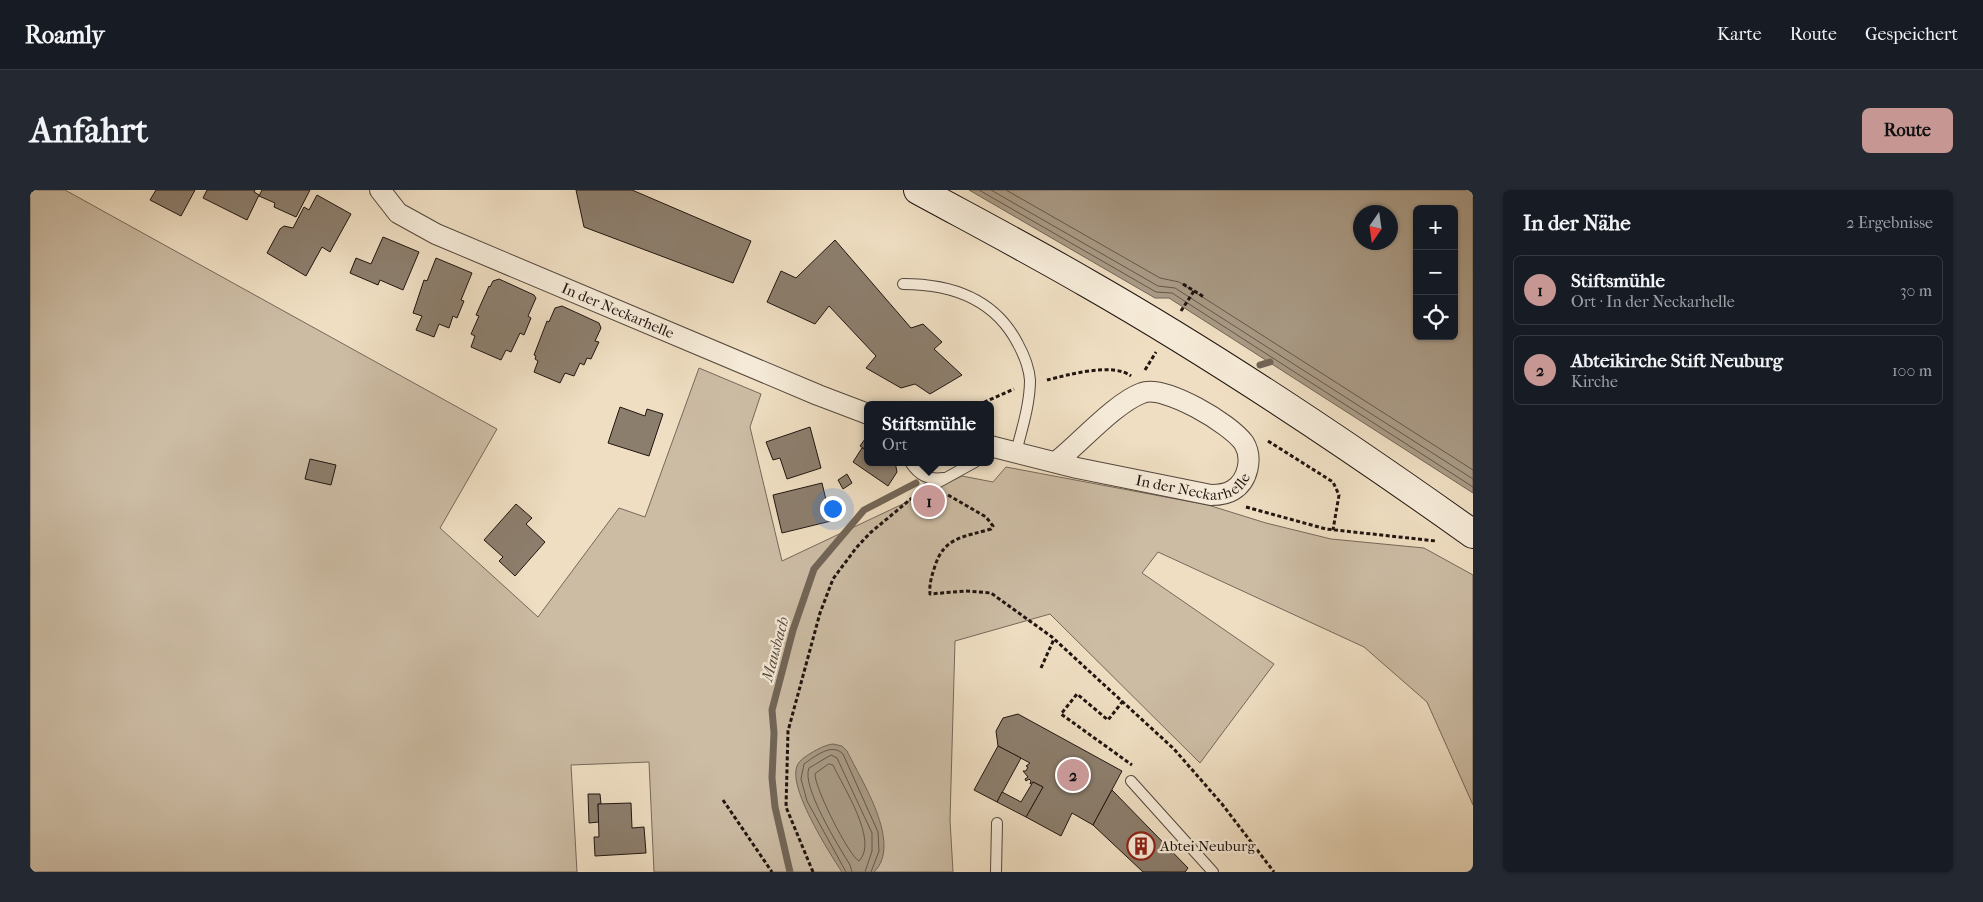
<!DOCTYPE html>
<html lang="de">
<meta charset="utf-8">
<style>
body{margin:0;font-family:"IM FELL French Canon",serif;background:#242831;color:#f1f3f6}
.controls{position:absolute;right:15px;top:15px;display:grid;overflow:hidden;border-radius:8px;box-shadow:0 1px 4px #0004}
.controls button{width:45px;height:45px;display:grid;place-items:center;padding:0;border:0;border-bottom:1px solid #363941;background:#171b24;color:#f1f3f6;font:25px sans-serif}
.compass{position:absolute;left:1323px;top:15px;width:45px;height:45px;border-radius:50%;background:#171b24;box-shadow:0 1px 4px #0004;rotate:193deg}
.you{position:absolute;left:802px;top:318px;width:18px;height:18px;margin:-12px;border:4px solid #fff;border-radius:50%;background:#1a73e8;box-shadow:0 0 0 8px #1a73e833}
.badge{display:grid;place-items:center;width:32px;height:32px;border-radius:50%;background:#c59692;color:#111;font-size:16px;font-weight:700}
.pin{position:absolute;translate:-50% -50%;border:2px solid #fff;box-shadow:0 1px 5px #0006}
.popup{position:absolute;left:834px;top:211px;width:130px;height:65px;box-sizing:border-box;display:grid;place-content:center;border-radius:8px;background:#171b24;filter:drop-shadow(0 1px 4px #0005);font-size:16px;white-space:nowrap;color:#9ea1a6}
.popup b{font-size:19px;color:#f1f3f6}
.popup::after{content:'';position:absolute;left:50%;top:100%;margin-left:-10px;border:10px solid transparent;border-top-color:#171b24}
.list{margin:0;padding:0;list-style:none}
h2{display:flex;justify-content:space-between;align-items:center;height:65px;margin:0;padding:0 20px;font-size:21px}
h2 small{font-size:16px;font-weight:400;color:#9ea1a6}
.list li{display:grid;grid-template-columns:32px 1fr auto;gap:15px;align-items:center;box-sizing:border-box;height:70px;margin:0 10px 10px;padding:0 10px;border:1px solid #363941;border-radius:8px}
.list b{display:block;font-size:19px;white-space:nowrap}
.list p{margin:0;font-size:16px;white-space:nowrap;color:#9ea1a6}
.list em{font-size:16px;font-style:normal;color:#9ea1a6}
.icon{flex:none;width:28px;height:28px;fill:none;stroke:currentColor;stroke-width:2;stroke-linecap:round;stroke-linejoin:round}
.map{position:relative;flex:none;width:1443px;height:682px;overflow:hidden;border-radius:8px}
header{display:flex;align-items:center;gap:30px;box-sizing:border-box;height:70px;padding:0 25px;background:#171b24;border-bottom:1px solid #363941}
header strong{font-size:24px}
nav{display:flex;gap:28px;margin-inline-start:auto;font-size:18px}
.intro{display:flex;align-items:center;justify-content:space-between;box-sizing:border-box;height:120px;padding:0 30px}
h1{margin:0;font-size:35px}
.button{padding:12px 22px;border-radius:8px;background:#c59692;color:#111;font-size:18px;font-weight:700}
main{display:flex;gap:30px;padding:0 30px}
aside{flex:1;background:#171b24;border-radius:8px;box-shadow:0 1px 4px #0004}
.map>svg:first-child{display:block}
.green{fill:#ccbca4;stroke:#76685a}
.water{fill:#a99a85;stroke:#726556;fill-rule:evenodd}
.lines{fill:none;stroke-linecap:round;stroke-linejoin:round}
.shore{stroke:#64584a;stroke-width:1}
.stream{stroke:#726556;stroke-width:7}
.building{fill:#8c7e6d;stroke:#201510}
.lane-casing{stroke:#54473c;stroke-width:12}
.street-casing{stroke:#54473c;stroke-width:22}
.secondary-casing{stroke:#201510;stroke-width:30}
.path{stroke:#201510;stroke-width:3;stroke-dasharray:4 2.5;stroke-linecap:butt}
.lane{stroke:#f5ead7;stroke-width:10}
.street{stroke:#f5ead7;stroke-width:20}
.secondary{stroke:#f5ead7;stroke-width:28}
.labels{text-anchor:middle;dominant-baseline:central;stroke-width:4.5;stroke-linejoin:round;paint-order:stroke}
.street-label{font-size:15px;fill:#201510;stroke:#f5ead7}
.poi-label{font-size:15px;fill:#201510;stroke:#f5ead7;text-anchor:start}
.water-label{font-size:16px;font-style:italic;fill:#574a3f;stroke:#f5ead7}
</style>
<header>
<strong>Roamly</strong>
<nav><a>Karte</a><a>Route</a><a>Gespeichert</a></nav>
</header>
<div class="intro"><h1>Anfahrt</h1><a class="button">Route</a></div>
<main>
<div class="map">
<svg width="1443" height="682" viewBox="0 0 1443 682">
<rect width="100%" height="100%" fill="#efdec2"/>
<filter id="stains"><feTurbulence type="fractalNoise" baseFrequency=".004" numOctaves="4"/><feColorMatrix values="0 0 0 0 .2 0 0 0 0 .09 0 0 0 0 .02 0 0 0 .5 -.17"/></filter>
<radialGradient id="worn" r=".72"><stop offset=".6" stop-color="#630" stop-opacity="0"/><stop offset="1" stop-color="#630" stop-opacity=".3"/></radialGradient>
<polygon class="green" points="0,0 35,0 467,239 410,338 508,427 589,318 615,327 669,178 731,204 720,237 752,371 932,286 963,292 976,277 1178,315 1236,333 1301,349 1394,358 1443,385 1443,615 1397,512 1334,457 1128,362 1112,383 1244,474 1170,573 1020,424 925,451 920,630 923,682 624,682 619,572 541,575 547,682 0,682"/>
<g class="water">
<path d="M939,0h504v303l-304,-195h-14zM1387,19h37v127h-37zM1330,22h30v30h-30z"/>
<path d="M803,554l9,2 5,5c14,29 56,93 27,121h-32c-14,-21 -50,-79 -46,-102 1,-9 9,-13 15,-17 7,-4 14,-8 22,-9z"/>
</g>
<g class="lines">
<g class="shore">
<polyline points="949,0 1126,102 1142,103 1443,297"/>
<polyline points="961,0 1128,96 1145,98 1443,289"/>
<polyline points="976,0 1130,88 1149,92 1443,280"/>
<path d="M799,574l4,1c10,22 46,76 26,96 -10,-5 -45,-74 -44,-87z"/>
<path d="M816,682l-39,-71 -6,-22 3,-15c10,-7 28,-22 39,-10l35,78 1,19 -8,21"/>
<path d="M822,682l-2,-7c-11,-18 -49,-79 -41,-97l22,-13 6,3 35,75v18l-7,21"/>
</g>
<g class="stream">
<polyline points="1230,175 1240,172"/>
<polyline points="760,682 745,617 742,588 744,543 742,520 763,440 784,379 834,320 886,293"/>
</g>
</g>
<g class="building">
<polygon points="126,0 165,0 151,26 120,10"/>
<polygon points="177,0 225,0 224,2 229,5 217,30 173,8"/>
<polygon points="232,0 280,0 266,27 244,17 245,13 229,6"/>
<polygon points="546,0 602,0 721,51 703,93 554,37"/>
<polygon points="287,5 321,24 300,62 292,57 276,86 237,63 250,39 254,36 263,38 274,17 279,20"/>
<polygon points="353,47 389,62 373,100 350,90 348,95 320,83 326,68 341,74"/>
<polygon points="805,50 881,138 893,134 912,152 904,159 932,185 900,204 885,194 871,198 836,178 846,166 799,116 785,134 737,112 751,81 766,88"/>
<polygon points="406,68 442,83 431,110 434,111 427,128 423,126 419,138 409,134 404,147 386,140 392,126 383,123 394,90 397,91"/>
<polygon points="469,89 504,105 506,108 498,126 501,128 494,145 490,143 481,162 476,160 471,170 441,157 445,146 441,144 449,126 446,125 459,96 460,97 463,91"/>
<polygon points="532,116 569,133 571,138 565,151 569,152 561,169 557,168 554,175 550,173 544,186 535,183 530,193 504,182 508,171 505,169 506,166 504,165 517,131 519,132 525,118"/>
<polygon points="590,217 615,226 617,219 633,224 619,266 578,253"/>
<polygon points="780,237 791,278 757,289 750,268 743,270 736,252"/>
<polygon points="838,245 838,261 830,256"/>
<polygon points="832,258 838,261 838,272 865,272 867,282 858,296 823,272"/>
<polygon points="280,269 306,275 301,295 275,289"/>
<polygon points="817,284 822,293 813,299 808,290"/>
<polygon points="792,293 801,331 752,343 743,305"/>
<polygon points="900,304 906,310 898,318 892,313"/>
<polygon points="486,314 502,328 496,334 515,352 485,386 469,371 473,367 454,350"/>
<polygon points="988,524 1092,581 1063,635 1042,623 1031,646 996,627 1013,597 1003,592 1000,594 1001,591 999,589 996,591 995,589 998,587 993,581 996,581 998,577 996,576 1000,573 968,556 966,541 973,528"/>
<polygon points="968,556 991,568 967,612 944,600"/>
<polygon points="1003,592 1013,597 996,627 967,612 972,602 991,612"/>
<polygon points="1082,600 1158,678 1155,682 1113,682 1063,635"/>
<polygon points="558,604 570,604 571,614 568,614 569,632 559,633"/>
<polygon points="601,613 602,638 614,637 616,663 565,666 564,647 569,647 568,614"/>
</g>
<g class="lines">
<g class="lane-casing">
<g id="lane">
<path d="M873,94c49,0 92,15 115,60 6,11 11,23 12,36 0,24 -8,49 -14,72"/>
<path d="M880,272c9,14 18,18 34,16"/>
<polyline points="896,299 945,272"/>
<polyline points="1101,591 1183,682"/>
<polyline points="966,682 967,633"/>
</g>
</g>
<g class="street-casing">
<g id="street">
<path id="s1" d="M350,0l18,23 38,21 382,161 50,19"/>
<path id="s2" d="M960,256l87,22 134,27c7,0 16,-1 22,-5 15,-9 20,-32 11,-47 -13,-19 -80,-59 -102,-50 -27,10 -62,50 -86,69"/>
</g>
</g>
<g class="secondary-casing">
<path id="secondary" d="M888,0c57,31 114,61 169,93 133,76 261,162 386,251"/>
</g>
<g class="path">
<polyline points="1153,94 1174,107"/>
<polyline points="1151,121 1164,101"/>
<polyline points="1115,180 1126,162"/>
<path d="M1017,190c20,-5 66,-18 84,-4"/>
<polyline points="948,215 984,199"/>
<polyline points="1238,251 1303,292 1309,305 1303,340"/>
<path d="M918,305l38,22 7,9 -2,3c-27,8 -47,8 -56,37 -3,9 -6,18 -5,28l36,-3 25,2 61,44 122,112 48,55 52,68"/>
<polyline points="1216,317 1296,339 1406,351"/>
<polyline points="1011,478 1024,449"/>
<polyline points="1093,511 1078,530 1047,504 1031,524 1102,575"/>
<polyline points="693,610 742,682"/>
<polyline points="783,682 756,617 758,541 790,423 803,389 826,358 840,343 882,308"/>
</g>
<use href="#lane" class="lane"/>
<use href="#street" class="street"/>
<use href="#secondary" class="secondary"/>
</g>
<defs>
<g id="building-ring" transform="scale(1.4375)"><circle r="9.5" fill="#f5ead7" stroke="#8f2418" stroke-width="1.5"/><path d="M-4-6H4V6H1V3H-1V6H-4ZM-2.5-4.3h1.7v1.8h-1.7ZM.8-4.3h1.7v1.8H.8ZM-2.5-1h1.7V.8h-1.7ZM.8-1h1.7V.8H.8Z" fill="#8f2418"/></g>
</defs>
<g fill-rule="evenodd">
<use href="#building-ring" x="1111" y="656"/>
</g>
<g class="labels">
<g class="street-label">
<text stroke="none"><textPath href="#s1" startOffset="270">In der Neckarhelle</textPath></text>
<text stroke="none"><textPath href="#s2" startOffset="210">In der Neckarhelle</textPath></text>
</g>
<g class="poi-label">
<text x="1130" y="656">Abtei Neuburg</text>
</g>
<g class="water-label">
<text transform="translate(745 459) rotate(-75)">Mausbach</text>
</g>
</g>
<rect width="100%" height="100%" filter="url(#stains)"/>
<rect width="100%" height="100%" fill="url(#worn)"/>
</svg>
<div class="controls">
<button>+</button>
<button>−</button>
<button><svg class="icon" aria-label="locate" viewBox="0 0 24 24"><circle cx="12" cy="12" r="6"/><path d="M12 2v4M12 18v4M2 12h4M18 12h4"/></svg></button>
</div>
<svg class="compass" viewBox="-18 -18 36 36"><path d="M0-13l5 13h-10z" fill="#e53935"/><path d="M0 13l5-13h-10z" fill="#9ea1a6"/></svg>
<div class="you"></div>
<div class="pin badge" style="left:899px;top:311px">1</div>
<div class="popup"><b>Stiftsmühle</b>Ort</div>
<div class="pin badge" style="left:1043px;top:585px">2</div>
</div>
<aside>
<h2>In der Nähe<small>2 Ergebnisse</small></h2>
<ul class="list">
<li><span class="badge">1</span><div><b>Stiftsmühle</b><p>Ort · In der Neckarhelle</p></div><em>30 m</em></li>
<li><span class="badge">2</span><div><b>Abteikirche Stift Neuburg</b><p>Kirche</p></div><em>100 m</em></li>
</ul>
</aside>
</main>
